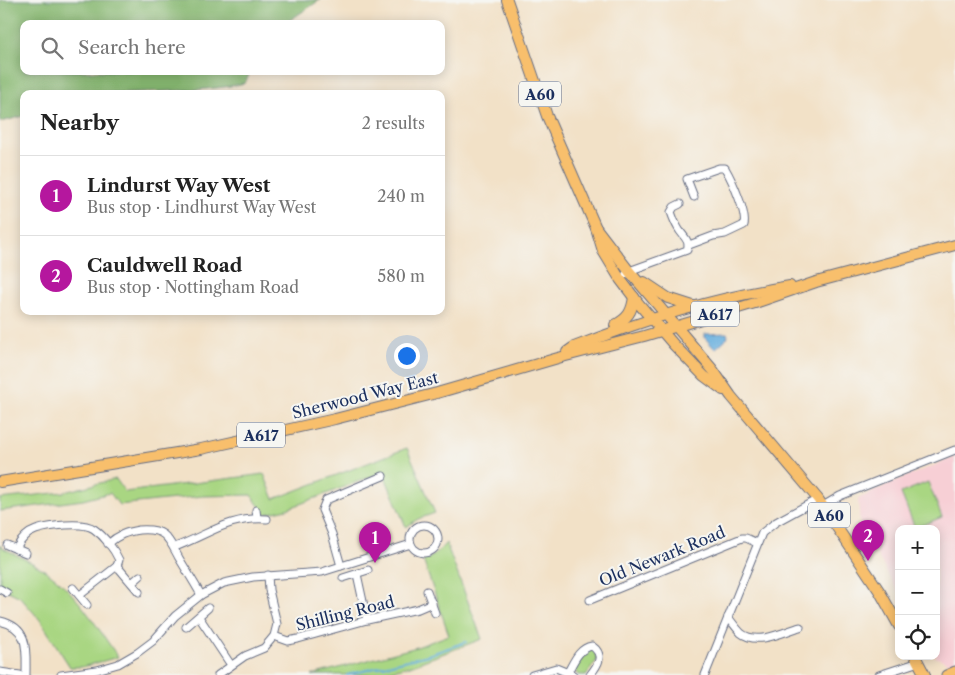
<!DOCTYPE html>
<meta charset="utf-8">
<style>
body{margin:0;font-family:"Libre Caslon Text",serif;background:#f6f6f6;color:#222}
.controls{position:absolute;right:15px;bottom:15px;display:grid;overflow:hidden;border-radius:10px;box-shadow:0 2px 12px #0003}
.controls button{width:45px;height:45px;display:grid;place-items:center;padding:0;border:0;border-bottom:1px solid #e0e0e0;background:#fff;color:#222;font:25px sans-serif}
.you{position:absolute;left:406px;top:355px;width:18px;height:18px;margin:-12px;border:4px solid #fff;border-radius:50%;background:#1a73e8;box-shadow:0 0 0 8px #1a73e833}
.badge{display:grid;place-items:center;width:32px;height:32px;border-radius:50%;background:#b5179e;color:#fff;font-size:16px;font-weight:700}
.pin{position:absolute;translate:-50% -41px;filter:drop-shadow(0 1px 2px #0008)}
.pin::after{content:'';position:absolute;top:26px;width:18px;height:15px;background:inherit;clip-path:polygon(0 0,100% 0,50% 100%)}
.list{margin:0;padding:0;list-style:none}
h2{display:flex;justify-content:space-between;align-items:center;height:65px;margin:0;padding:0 20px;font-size:21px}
h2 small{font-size:16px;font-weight:400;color:#767676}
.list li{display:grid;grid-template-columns:32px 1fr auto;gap:15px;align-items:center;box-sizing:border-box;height:80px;padding:0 20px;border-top:1px solid #e0e0e0}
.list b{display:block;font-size:19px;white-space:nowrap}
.list p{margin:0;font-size:16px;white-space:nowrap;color:#767676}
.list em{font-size:16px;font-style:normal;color:#767676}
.icon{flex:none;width:28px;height:28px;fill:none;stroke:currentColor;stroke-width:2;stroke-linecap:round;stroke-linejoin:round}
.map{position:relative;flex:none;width:955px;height:675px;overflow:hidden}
.search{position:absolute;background:#fff;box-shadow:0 2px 12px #0003;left:20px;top:20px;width:425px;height:55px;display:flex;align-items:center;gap:12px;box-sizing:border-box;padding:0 18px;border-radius:10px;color:#767676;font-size:19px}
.panel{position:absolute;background:#fff;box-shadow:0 2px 12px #0003;left:20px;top:90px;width:425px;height:225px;border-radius:10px}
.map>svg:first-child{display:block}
.built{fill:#f7cfd5}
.green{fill:#a9d682;stroke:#628270}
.forest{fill:#86b770;stroke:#507367}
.water{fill:#67afde;stroke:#416f9e}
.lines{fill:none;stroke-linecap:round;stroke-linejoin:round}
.stream{stroke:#67afde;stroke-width:2}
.minor-casing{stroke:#666d83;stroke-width:9}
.major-casing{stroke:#666d83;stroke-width:11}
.highway-casing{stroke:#666d83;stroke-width:12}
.minor{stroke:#fff;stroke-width:7}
.major{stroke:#f8bf6c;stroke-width:9}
.highway{stroke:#f8bf6c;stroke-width:10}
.labels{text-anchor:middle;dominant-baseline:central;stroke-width:4;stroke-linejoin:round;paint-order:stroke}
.shield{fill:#f6f6f2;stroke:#5d6b8a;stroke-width:1}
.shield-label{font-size:15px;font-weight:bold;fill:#1b2f5e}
.street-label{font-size:16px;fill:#1b2f5e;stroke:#f6f6f2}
</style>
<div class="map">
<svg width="955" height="675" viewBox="0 0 955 675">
<rect width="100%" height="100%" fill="#f6f6f2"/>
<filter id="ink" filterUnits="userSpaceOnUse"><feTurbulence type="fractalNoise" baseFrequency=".02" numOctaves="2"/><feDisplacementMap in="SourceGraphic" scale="10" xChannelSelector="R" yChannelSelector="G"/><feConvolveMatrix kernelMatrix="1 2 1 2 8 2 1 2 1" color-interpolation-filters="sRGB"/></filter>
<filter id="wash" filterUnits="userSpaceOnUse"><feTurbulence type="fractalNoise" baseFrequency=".0096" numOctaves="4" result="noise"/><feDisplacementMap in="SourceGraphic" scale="20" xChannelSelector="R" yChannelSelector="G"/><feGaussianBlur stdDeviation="1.12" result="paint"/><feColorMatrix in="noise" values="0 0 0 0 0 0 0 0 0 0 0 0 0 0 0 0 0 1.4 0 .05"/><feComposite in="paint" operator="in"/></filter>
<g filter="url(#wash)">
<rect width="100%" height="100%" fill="#f2e1c7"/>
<polygon class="built" points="955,457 955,661 949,663 933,656 936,656 936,529 899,529 899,594 860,524 858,499 898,480"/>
<g class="green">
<polygon points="407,448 435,513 418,519 406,527 383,472 287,509 265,514 251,495 203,496 119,505 110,493 83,500 0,511 0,499 64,492 116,479 125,492 264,474 274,499"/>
<polygon points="928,482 942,517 915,528 901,493"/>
<path d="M446,543l36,96 -72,27 -39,9h-59l105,-28 32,-12 -26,-75c10,-2 16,-9 23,-17z"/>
<path d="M0,545l3,3c19,10 40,19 56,33 24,22 41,50 59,76l-36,10h-12l-30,-47 -20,-23 -20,-10z"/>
<path d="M589,650h3l3,3 2,7 -11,15h-7l-4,-4c-1,-9 7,-16 14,-21z"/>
</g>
<path class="forest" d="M0,0h320l-36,24h-260v47h222l3,4 -4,8c-24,6 -51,7 -76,8 -48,2 -97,3 -145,3v22l-24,6z"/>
<polygon class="water" points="727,333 728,337 715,349 705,338 705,334"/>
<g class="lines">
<polyline class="stream" points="347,675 428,655 466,642"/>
</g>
</g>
<g filter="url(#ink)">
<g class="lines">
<g class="minor-casing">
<g id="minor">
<path d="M689,245l24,-9 12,-2 19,-9c3,-12 -12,-45 -19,-57h-6l-32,11 7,18"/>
<path d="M626,274l3,-3 58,-21c4,-10 -5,-14 -9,-22 -3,-5 -5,-10 -7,-16l3,-5 6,-3"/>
<polyline points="823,506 840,496 955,450"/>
<polyline points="256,510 257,518"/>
<circle cx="424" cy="539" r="14"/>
<path d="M108,544c10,-9 18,-12 31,-14 27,-2 29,8 40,28 7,12 15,24 22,37"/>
<polyline points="7,545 26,553"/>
<path d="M175,547c33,-12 54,-31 92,-28"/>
<path d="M16,549c4,-8 11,-16 20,-19 12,-4 47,-9 58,-1 10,7 20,20 25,31l-2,6"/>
<polyline points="117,566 139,592"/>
<polyline points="341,566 332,534 322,510 326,500 383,476"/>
<polyline points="357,574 367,620"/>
<polyline points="343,578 368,570"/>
<polyline points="132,583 140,576"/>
<polyline points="73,588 87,605"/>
<polyline points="0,589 7,593"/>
<polyline points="427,591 435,613"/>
<polyline points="80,595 117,566"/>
<polyline points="590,600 742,538 746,538 757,543"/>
<polyline points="199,617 231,665"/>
<path d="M728,617c4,5 8,11 13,16 16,13 42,-1 59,-6"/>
<path d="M0,621c30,7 26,29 26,54"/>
<polyline points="186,627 208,608"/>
<polyline points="274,636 288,641 298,639 367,620 418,609 432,603"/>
<polyline points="0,672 20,675"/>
<path d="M568,672c6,-11 11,-24 24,-26 13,9 6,19 -2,29"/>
<polyline points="61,675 97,670 118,664 137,653 153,641 175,616 201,595 224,583 253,577 322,572 411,544"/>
<polyline points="218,675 245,656 264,648 274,636 277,624 269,590 268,575"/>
<polyline points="532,675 556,668 573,675"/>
<polyline points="705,675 762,533 776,522 818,499"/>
<polyline points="879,675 919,662"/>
</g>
</g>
<g class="major-casing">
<polyline id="major" points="946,675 955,671"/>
</g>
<g class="highway-casing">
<g id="highway">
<polyline points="507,0 547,116 596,228 603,251 620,279 639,304 674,345 704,376 723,390"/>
<polyline points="596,228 629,271 713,370 731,396 818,499 880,592 899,626"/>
<polyline points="644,282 668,298 693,306"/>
<path d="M615,325c13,-7 17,-13 19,-28"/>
<path d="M567,352l7,-5c72,-28 139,-49 216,-61"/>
<polyline points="0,482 201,449 335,419 437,393 558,358 644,336 755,303 816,282 955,245"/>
<polyline points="915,656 925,675"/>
</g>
</g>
<use href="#minor" class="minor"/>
<use href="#major" class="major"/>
<use href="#highway" class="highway"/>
</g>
</g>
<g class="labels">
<g class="shield">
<rect x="519" y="81.5" width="42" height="25" rx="4"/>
<rect x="691" y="301.5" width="48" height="25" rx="4"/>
<rect x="237" y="422.5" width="48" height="25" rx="4"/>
<rect x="808" y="502.5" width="42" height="25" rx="4"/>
</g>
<g class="shield-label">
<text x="540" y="94">A60</text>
<text x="715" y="314">A617</text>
<text x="261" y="435">A617</text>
<text x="829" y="515">A60</text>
</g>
<g class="street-label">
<text transform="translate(365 395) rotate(-14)">Sherwood Way East</text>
<text transform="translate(662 556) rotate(-22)">Old Newark Road</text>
<text transform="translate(345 613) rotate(-14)">Shilling Road</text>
</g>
</g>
</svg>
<div class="controls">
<button>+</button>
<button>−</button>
<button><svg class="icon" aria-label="locate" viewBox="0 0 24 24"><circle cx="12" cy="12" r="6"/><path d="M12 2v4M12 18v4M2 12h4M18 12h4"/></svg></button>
</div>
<div class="you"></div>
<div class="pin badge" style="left:375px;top:563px">1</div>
<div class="pin badge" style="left:868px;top:561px">2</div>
<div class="search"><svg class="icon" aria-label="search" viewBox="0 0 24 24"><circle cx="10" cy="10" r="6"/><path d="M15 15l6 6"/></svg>Search here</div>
<section class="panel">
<h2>Nearby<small>2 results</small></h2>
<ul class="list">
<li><span class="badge">1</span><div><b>Lindurst Way West</b><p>Bus stop · Lindhurst Way West</p></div><em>240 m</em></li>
<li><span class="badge">2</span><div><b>Cauldwell Road</b><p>Bus stop · Nottingham Road</p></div><em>580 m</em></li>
</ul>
</section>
</div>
